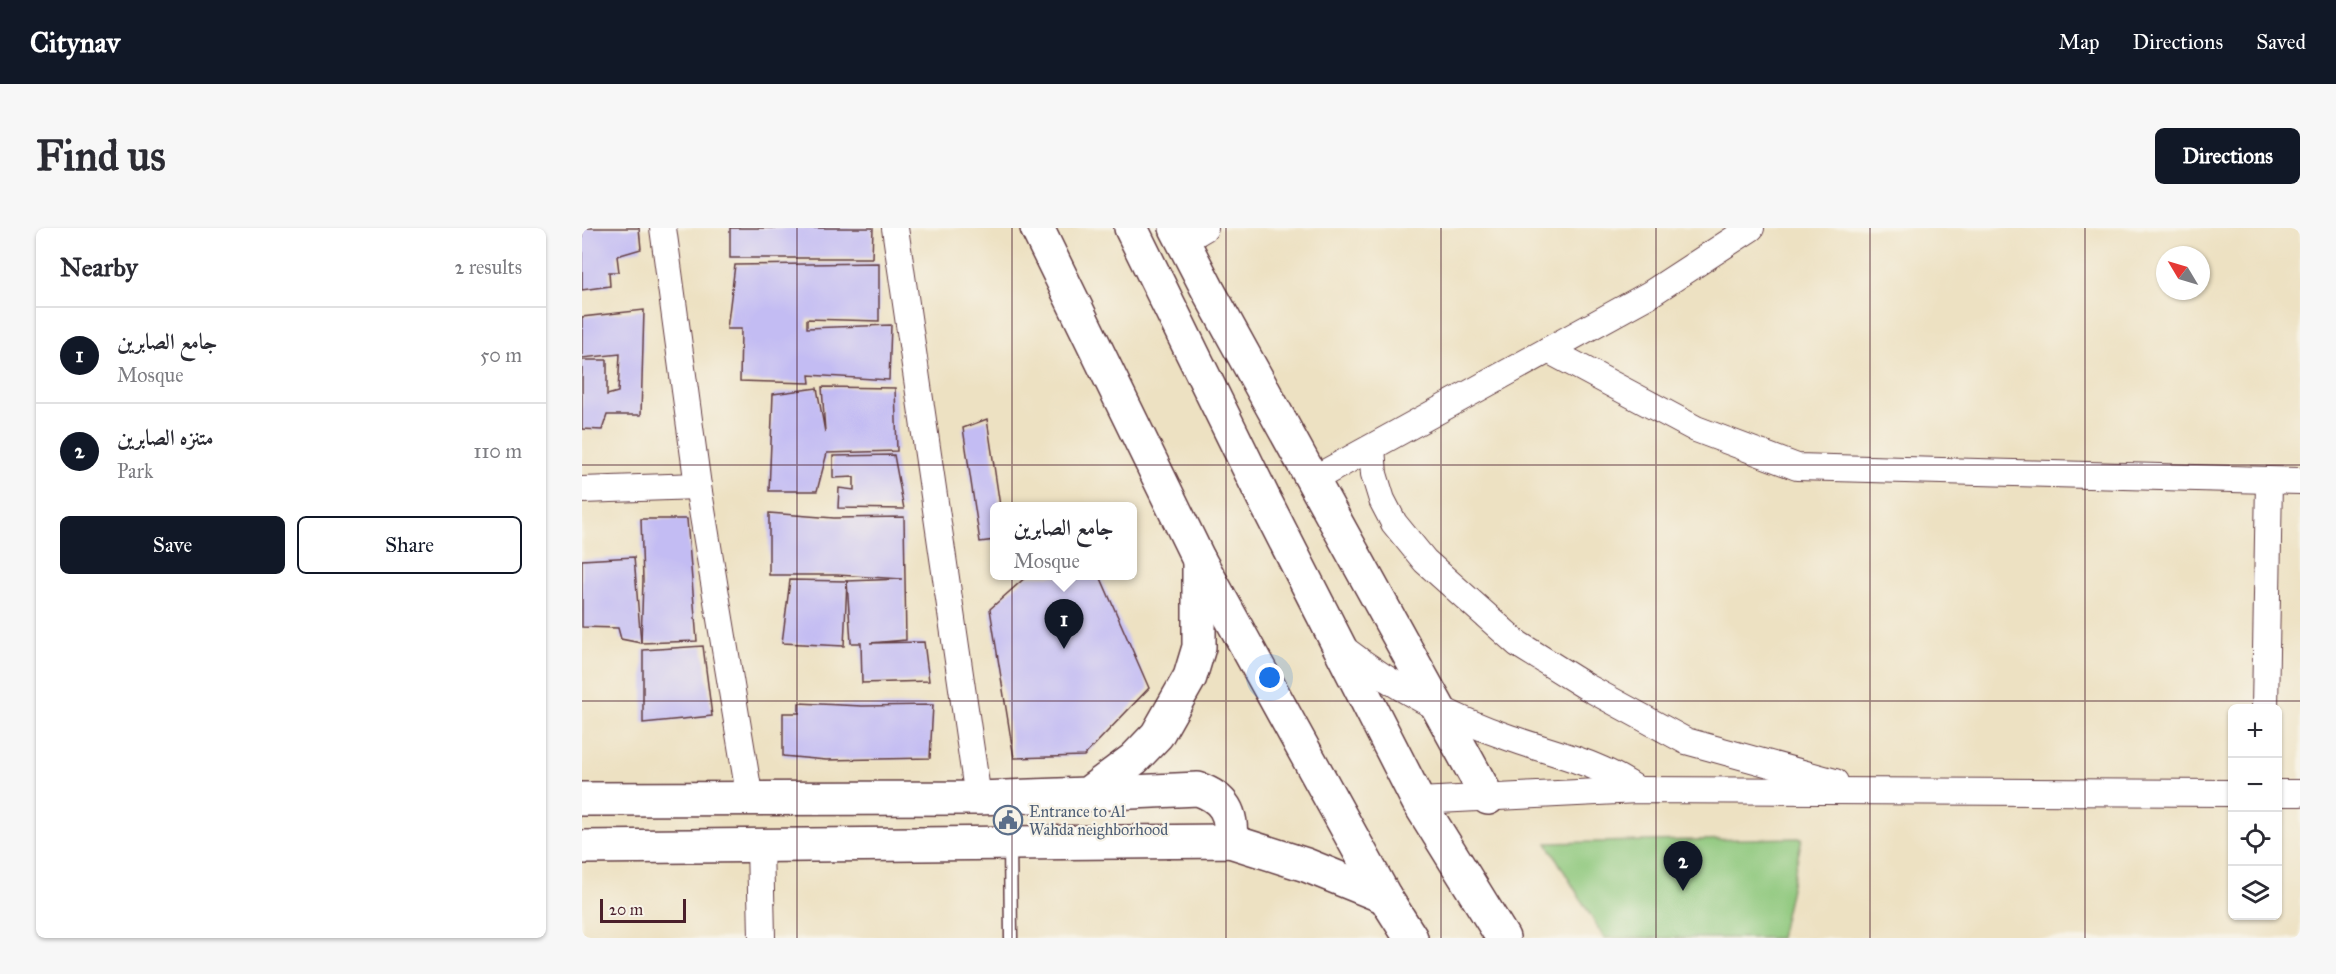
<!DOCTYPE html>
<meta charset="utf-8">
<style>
body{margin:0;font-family:"IM FELL Great Primer",Amiri,serif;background:#f7f7f7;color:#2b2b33}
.controls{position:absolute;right:18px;bottom:18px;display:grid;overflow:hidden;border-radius:9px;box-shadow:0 2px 4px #0004}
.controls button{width:54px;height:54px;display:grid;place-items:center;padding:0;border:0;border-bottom:2px solid #e1e1e2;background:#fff;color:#2b2b33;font:30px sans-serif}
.compass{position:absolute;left:1574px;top:18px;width:54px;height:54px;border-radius:50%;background:#fff;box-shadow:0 2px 4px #0004;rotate:308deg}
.scale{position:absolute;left:18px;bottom:15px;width:86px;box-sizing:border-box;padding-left:6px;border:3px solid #4a1f2b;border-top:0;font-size:16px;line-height:21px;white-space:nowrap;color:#4a1f2b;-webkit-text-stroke:4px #f7f3e8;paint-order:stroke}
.you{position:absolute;left:688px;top:450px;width:21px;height:21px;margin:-15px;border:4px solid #fff;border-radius:50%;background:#1a73e8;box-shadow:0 0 0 9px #1a73e833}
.badge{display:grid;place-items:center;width:39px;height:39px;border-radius:50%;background:#111827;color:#fff;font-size:20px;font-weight:700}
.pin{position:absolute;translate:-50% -50px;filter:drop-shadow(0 2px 3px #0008)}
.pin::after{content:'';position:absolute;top:32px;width:21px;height:18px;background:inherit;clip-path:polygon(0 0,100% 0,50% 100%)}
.popup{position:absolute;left:408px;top:274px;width:147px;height:78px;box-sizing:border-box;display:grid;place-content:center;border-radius:9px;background:#fff;filter:drop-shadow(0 2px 4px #0005);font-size:20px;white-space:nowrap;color:#7c7c81}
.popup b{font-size:22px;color:#2b2b33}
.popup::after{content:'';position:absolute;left:50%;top:100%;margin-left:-12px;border:12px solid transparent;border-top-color:#fff}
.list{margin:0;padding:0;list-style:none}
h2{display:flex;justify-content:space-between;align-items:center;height:78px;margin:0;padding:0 24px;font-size:26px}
h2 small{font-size:20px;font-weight:400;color:#7c7c81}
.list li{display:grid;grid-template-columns:39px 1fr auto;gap:18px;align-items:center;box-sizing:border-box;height:96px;padding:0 24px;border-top:2px solid #e1e1e2}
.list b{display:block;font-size:22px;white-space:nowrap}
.list p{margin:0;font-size:20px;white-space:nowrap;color:#7c7c81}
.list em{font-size:20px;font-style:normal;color:#7c7c81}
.actions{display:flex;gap:12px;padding:18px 24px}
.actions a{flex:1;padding:14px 0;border:2px solid #111827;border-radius:9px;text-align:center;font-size:21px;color:#111827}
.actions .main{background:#111827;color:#fff}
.icon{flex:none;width:33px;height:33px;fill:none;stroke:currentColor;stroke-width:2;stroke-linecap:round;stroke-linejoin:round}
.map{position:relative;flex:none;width:1718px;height:710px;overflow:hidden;border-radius:9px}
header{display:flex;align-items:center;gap:36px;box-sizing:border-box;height:84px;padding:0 30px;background:#111827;color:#fff}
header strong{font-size:28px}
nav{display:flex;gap:33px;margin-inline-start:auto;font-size:21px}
.intro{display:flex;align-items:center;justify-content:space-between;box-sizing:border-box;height:144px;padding:0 36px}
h1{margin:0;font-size:42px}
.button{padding:15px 27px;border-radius:9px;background:#111827;color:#fff;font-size:21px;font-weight:700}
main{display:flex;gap:36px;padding:0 36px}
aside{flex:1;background:#fff;border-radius:9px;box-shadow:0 2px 4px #0004}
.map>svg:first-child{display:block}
.green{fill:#8dc77c;stroke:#6c7354;stroke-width:1.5}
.building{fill:#c3bcf3}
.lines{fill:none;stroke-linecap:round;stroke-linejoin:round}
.service-casing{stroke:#623c42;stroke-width:15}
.minor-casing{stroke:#623c42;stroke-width:28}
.secondary-casing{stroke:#623c42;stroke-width:36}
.primary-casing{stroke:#623c42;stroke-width:36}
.trunk-casing{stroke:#623c42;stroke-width:36}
.service{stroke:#fff;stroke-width:12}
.minor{stroke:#fff;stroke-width:26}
.secondary{stroke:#fff;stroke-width:33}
.primary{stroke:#fff;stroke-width:33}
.trunk{stroke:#fff;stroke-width:33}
.grid{fill:none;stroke:#4a1f2b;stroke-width:1.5;stroke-opacity:0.55}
.labels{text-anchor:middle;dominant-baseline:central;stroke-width:4.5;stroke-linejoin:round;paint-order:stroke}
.service-label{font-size:16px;fill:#4e5e75;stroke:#f7f3e8;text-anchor:start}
</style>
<header>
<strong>Citynav</strong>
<nav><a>Map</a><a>Directions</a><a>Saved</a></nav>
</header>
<div class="intro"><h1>Find us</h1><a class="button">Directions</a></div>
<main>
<aside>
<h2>Nearby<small>2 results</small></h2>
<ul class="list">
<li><span class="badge">1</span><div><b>جامع الصابرين</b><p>Mosque</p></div><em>50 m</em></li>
<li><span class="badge">2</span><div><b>متنزه الصابرين</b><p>Park</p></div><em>110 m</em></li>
</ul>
<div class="actions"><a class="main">Save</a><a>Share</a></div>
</aside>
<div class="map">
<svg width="1718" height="710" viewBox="0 0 1718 710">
<rect width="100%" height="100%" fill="#f7f3e8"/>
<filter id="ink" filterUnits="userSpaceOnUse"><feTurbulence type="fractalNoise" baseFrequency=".0167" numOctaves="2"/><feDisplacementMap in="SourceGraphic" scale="12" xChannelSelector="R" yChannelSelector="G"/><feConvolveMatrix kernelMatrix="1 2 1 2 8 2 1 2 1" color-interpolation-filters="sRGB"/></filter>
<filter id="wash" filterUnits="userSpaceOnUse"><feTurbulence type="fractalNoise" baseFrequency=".008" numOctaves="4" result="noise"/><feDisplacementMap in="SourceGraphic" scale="24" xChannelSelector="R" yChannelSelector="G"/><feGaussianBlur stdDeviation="1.35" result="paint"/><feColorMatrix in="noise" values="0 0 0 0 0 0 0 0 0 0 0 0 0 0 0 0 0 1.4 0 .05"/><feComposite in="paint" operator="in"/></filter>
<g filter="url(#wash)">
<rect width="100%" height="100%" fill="#ede1c2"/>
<polygon class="green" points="1220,610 1198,710 1022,710 965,615"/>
<g id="blocks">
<g class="building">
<polygon points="0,0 57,0 59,21 35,28 37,44 27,44 28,58 0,62"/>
<polygon points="148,0 291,0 290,30 148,30"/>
<polygon points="297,35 297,93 225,91 225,100 309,97 307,152 227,147 228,155 158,153 159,101 145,101 153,37"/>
<polygon points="62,82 59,187 25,187 20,202 0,201 0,132 25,132 25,167 36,164 38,126 0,130 0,89"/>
<polygon points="240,159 313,160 315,223 245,225 235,263 187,263 191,166 235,160 243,204"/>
<polygon points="405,191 418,278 413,278 413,312 398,314 381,200"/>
<polygon points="312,227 322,281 256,280 257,260 272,262 272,249 251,250 251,228"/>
<polygon points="187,285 252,290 322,289 324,412 288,415 342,414 347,453 280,455 279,415 269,415 265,353 320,351 255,347 187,347"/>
<polygon points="59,291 105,291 115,413 59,415 61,352"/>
<polygon points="52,329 59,415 39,411 36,400 0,399 0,332"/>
<polygon points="445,348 518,348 567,460 502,528 432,530 408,381"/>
<polygon points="208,352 265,353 262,418 200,415"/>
<polygon points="121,418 130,488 61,495 61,422"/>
<polygon points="217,475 280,478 351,477 348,530 244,532 201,528 201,485 217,485"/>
</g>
</g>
</g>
<g filter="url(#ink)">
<use href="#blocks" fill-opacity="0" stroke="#623c42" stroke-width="1.5"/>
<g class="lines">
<g class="service-casing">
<polyline id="service" points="428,615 429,710"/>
</g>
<g class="minor-casing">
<g id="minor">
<polyline points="81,0 116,258 168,572"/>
<polyline points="313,0 396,570"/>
<polyline points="601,13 623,0"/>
<polyline points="966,122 1114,201 1215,239 1718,253"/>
<polyline points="790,220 792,246 800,272 812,295 843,333 936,416 1005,459 1104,513 1253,554"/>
<polyline points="730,252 1068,66 1169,0"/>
<polyline points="0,262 116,258"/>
<path d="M758,418c52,40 108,71 170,92 45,16 88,24 128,52"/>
<polyline points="1683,481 1687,253"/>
<polyline points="1696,565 1718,565"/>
<polyline points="836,573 1056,562 1650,565"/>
<polyline points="178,616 180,710"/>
</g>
</g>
<g class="secondary-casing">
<polyline id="secondary" points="594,0 627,64 906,570"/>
</g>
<g class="primary-casing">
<g id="primary">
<path d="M505,566l111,-5c26,9 35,24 32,52"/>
<polyline points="0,571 396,570 505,566 552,531 575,507 608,449 617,419 617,332"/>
<polyline points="0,619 648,613 724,637 803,669"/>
</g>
</g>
<g class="trunk-casing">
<g id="trunk">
<polyline points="455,0 617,332 803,669 829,710"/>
<polyline points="549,0 682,271 836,573 921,710"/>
</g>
</g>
<use href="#service" class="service"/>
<use href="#minor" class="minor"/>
<use href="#secondary" class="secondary"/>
<use href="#primary" class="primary"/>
<use href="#trunk" class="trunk"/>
</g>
</g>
<path class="grid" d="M215,0v710M430,0v710M644,0v710M859,0v710M1074,0v710M1288,0v710M1503,0v710M0,237h1718M0,473h1718"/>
<defs>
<g id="civic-ring" transform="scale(1.5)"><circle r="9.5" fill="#f7f3e8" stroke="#5c6f8a" stroke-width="1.5"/><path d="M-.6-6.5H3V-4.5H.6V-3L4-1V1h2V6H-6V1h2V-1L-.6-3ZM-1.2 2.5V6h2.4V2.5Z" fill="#5c6f8a"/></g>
</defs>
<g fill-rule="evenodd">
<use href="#civic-ring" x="426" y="592"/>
</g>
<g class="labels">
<g class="service-label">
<text x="447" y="583">Entrance to Al<tspan x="447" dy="18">Wahda neighborhood</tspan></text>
</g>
</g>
</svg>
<div class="controls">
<button>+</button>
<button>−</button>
<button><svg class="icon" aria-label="locate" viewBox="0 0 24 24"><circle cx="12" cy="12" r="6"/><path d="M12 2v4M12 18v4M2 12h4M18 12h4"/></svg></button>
<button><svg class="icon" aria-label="layers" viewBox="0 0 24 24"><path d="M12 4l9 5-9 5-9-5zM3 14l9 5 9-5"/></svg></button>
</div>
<svg class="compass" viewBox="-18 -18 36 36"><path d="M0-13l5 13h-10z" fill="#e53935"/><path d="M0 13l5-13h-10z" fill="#7c7c81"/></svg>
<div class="scale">20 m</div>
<div class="you"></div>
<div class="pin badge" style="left:482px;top:421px">1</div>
<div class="popup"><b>جامع الصابرين</b>Mosque</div>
<div class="pin badge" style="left:1101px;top:663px">2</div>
</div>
</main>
